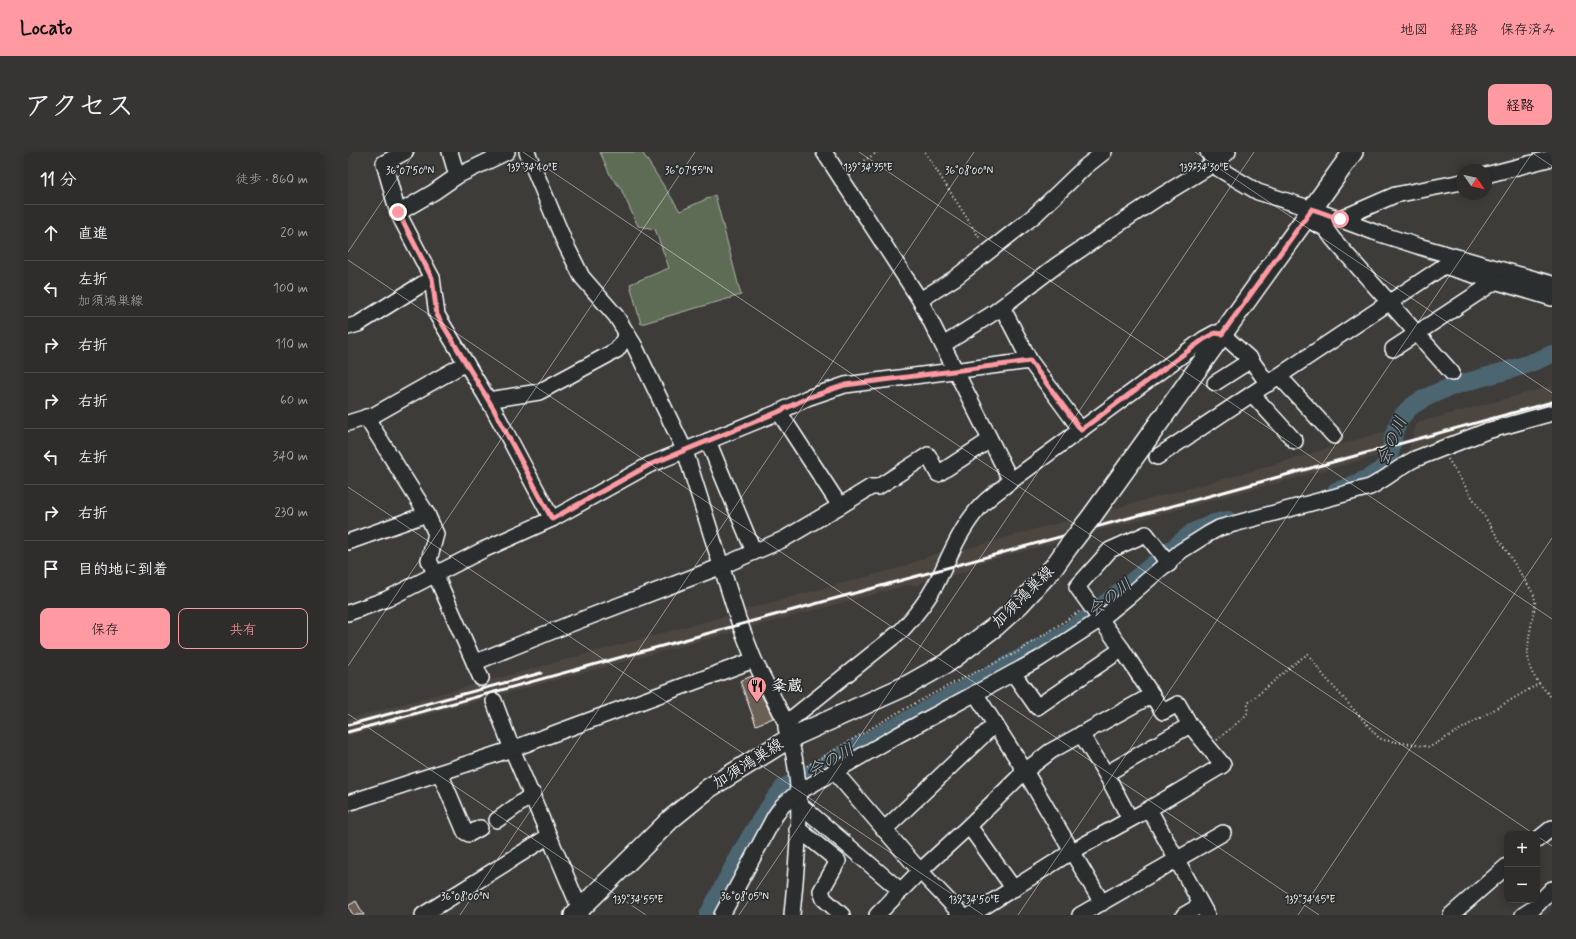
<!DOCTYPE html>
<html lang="ja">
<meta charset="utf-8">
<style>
body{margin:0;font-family:Mynerve,"Klee One",sans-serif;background:#363533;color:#f1f3f6}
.controls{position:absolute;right:12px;bottom:12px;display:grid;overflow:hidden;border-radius:8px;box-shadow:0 2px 10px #0003}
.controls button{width:36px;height:36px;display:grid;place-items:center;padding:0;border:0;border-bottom:1px solid #494947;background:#2e2d2b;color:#f1f3f6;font:20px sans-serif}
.compass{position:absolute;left:1108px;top:12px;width:36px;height:36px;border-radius:50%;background:#2e2d2b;box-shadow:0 2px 10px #0003;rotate:124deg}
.stop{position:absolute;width:12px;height:12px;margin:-9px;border:3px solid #ff9aa2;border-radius:50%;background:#fff}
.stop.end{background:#ff9aa2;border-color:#fff;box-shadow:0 1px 4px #0008}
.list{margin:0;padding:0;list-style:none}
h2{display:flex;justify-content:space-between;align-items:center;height:52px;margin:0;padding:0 16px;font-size:17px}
h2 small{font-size:13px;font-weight:400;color:#a7a8a9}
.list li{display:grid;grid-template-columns:26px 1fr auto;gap:12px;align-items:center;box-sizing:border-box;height:56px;padding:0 16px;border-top:1px solid #494947}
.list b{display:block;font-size:15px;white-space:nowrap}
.list p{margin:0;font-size:13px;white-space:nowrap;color:#a7a8a9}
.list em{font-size:13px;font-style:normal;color:#a7a8a9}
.actions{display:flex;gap:8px;padding:12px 16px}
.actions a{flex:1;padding:9px 0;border:1px solid #ff9aa2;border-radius:8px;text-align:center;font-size:14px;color:#ff9aa2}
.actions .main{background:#ff9aa2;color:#111}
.icon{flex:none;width:22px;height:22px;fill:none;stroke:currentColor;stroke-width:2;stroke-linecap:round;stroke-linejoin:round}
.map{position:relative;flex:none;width:1204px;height:763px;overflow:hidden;border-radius:8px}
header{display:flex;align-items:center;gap:24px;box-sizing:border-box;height:56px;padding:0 20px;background:#ff9aa2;color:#111}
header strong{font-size:19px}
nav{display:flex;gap:22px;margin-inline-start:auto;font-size:14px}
.intro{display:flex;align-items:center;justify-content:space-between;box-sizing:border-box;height:96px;padding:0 24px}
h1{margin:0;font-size:28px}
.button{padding:10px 18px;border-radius:8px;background:#ff9aa2;color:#111;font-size:14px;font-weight:700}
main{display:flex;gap:24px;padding:0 24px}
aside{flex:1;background:#2e2d2b;border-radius:8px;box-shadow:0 2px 10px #0003}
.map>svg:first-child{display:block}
.built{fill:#4c4641}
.green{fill:#5e6c54;stroke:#aeb6aa}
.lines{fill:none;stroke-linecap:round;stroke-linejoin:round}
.stream{stroke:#94a3aa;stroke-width:3}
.river{stroke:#4c6571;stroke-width:18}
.building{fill:#6c5e53;stroke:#fff}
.minor-casing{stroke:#fff;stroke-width:18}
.major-casing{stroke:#fff;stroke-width:22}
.path{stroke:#fff;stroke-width:2;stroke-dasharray:1 3;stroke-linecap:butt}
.minor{stroke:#2a2d2e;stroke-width:15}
.major{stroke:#2a2d2e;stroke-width:19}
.rail{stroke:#fff;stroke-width:3}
.major-bridge-casing{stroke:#fff;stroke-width:22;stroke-linecap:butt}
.major-bridge{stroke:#2a2d2e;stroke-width:19}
.route{stroke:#ff9aa2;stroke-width:5}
.ticks{fill:none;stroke:#fff;stroke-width:1;stroke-opacity:0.45}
.labels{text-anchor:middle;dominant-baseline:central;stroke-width:3.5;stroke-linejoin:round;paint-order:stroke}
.street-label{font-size:16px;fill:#fff;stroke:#2a2d2e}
.poi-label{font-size:16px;font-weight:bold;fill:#fff;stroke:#2a2d2e;text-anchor:start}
.water-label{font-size:17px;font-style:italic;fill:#aebabf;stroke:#2a2d2e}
.ticks-label{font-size:10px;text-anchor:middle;fill:#fff;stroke:#2a2d2e;stroke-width:3.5;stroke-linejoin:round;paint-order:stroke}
</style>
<header>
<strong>Locato</strong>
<nav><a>地図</a><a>経路</a><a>保存済み</a></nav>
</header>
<div class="intro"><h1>アクセス</h1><a class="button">経路</a></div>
<main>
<aside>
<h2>11 分<small>徒歩 · 860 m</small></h2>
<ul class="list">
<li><svg class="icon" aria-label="ahead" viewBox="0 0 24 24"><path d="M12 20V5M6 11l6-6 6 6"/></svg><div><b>直進</b></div><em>20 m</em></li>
<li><svg class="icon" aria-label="left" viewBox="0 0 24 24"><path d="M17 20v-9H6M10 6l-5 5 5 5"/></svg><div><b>左折</b><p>加須鴻巣線</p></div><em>100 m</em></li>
<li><svg class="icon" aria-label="right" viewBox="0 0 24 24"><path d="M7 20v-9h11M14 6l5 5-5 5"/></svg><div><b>右折</b></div><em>110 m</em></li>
<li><svg class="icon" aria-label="right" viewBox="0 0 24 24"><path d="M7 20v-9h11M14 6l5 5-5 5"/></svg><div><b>右折</b></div><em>60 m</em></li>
<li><svg class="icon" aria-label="left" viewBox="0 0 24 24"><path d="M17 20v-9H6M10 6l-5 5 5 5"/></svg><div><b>左折</b></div><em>340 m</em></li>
<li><svg class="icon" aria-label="right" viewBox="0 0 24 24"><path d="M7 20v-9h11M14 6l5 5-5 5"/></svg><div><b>右折</b></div><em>230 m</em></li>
<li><svg class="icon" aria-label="arrive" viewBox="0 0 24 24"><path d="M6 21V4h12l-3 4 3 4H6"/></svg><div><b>目的地に到着</b></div></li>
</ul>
<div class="actions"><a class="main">保存</a><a>共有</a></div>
</aside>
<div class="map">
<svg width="1204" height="763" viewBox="0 0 1204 763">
<rect width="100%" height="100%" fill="#3e3c39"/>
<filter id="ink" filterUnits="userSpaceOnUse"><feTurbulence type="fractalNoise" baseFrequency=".025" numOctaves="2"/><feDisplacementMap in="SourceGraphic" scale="8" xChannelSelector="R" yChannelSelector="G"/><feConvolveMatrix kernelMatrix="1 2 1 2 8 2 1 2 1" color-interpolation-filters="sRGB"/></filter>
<g filter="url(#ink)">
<g class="built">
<polygon points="1204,234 1204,258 1060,308 1061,296 1069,271"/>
<polygon points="1042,278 1036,302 624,413 622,418 598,425 608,400 695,375 728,367 729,369 772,355 897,321"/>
<polygon points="597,398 586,424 571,433 559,433 397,477 391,459 551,416"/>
<polygon points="385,462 390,479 0,584 0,567"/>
</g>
<polygon class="green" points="252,0 294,0 332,59 367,43 393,143 293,172 282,132 321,116 307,77 290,74 272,35 263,25"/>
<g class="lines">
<polyline class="stream" points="1056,97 1081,106 1094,109"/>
<g class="river">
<path d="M988,339c14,-5 41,-14 50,-27 4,-6 5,-13 6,-20 3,-18 9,-32 26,-42 41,-24 91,-27 134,-48"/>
<path d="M360,763c23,-43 45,-89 75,-127l283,-155 21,-15 106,-86 21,-9 14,-3"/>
</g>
</g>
<g class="building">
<polygon points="404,524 425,566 408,573 392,529"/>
<polygon points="8,749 16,763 5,763 0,754"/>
</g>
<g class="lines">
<g class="minor-casing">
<g id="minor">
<polyline points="57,0 36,11 50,61 84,126 89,163 145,256 204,367"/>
<polyline points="102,0 109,24"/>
<path d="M179,0l37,89 18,36 34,39 18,29 51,106 53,168 16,41 32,63v5c21,53 11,130 6,187"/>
<polyline points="476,0 572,148 663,329"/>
<polyline points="860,0 871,17 910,40 964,57 1026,80 1070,94 1204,132"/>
<polyline points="1138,23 1204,6"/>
<polyline points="50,61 86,40 109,24 159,0"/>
<polyline points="957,67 977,76 985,87 1104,221"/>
<polyline points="992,67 1047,43 1114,30"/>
<polyline points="572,148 607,126 687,63 737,15 756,0"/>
<polyline points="654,155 682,209 733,278"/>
<polyline points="0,175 10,172 84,126"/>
<polyline points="595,193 647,160 709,113 813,44 867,11 880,0"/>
<polyline points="1045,197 1148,129"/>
<polyline points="931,224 986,284"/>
<polyline points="867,231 903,208"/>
<polyline points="904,242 947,289"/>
<polyline points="140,248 191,240 269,198 279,182"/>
<polyline points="18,265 79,362 88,382 81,408 133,526"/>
<polyline points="0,271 26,263 118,211"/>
<polyline points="360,289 406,400"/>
<polyline points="809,305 1096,114 1204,146"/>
<polyline points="492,354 523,335 530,335 580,303 590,322 642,288"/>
<polyline points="0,390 79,362"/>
<polyline points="0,461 39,447 135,398 204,367 301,313 431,260 459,246 497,233 682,209"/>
<polyline points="127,513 133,508 217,474 374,414 436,387 492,354 431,260"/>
<polyline points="665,521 689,555 774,497"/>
<polyline points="627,541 677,619 754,751"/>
<polyline points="146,549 164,597 232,757 232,763"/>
<path d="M438,571l116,-93c13,-14 25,-29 34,-46 13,-26 23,-53 42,-75 9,-11 22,-19 33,-28l193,-142 11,-6 7,1 29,26 17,24"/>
<polyline points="733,582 758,622 782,667"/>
<polyline points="486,619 572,719 614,763"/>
<polyline points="92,621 117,680 121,682 132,676"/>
<polyline points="758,622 842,573"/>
<polyline points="0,651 164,597 406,508"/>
<polyline points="450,651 553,739"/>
<polyline points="801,657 859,763"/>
<polyline points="149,668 185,642"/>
<polyline points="621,674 666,737"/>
<polyline points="449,678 454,680 490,709 473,739 476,747 494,763"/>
<polyline points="536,678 647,572"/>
<polyline points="1189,688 1204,676"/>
<polyline points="75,763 201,684"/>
<path d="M374,763l53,-99 7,-10 15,-13 101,-58 141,-76 62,-40 27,-22 53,-46 27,-17 11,-6 151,-41c16,-8 29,-20 45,-28l72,-28 65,-18"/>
<polyline points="529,763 572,719 621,674 677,619 703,599 804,543"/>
<polyline points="623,763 723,700 801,657 875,613 842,573 830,552 815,560 774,497 729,435 762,398 798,382 821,412"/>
<polyline points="732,763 875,681"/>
<polyline points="836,763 853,753"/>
<polyline points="1103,763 1159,714"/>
<polyline points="1175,763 1186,756 1204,737"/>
</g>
</g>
<g class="major-casing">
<g id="major">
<polyline points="744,364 1005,0"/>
<polyline points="226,763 323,667 361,636 442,586 560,533 599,511 648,474 671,453 706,415 720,395"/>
</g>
</g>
<g class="path">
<polyline points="577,0 634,90"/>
<polyline points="502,17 530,0"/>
<path d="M1100,307l85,134c4,10 1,17 -1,27 -3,18 -8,40 2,56 5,8 12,15 18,22"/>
<polyline points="869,588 896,565 899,562 900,551 951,508 960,502 976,524 1031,586 1035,588 1082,595 1192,531"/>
<polyline points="459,614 549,561 611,528 668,501 732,459"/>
</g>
<use href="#minor" class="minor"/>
<use href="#major" class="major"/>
<g class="rail">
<polyline points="0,573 193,521"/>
<polyline points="0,580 1204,250"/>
</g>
<g class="major-bridge-casing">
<polyline id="major-bridge" points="720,395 744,364"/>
</g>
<use href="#major-bridge" class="major-bridge"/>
</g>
</g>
<g class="lines" filter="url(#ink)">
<polyline class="route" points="50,60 84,126 89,163 145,256 204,367 301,313 430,260 459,246 497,233 682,209 733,278 856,187 867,181 874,182 964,57 992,67"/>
</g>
<path class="ticks" d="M175,0l1011,682M511,0l693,467M847,0l357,241M1183,0l21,14M0,100l67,-100M0,108l971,655M0,335l635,428M0,514l347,-514M0,562l298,201M1189,684l15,10M112,763l514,-763M391,763l515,-763M670,763l515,-763M950,763l254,-377"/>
<defs>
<g id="restaurant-pin" transform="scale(1)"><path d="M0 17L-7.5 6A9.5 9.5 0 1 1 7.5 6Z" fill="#ff9aa2" stroke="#2a2d2e"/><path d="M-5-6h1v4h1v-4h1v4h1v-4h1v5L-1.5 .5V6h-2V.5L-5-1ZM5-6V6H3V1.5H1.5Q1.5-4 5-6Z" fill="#111"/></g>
</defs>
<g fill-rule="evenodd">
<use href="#restaurant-pin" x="409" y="534"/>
</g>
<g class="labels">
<g class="street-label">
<text transform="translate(675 445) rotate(-45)">加須鴻巣線</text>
<text transform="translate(400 612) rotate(-32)">加須鴻巣線</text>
</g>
<g class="poi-label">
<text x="423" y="534">粂蔵</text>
</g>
<g class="water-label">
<text transform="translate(1044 289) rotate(-66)">会の川</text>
<text transform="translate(762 446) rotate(-38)">会の川</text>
<text transform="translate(483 609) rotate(-29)">会の川</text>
</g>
</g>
<g class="ticks-label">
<text x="184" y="19">139°34'40"E</text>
<text x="520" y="19">139°34'35"E</text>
<text x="856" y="19">139°34'30"E</text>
<text x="62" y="22">36°07'50"N</text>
<text x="341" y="22">36°07'55"N</text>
<text x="621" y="22">36°08'00"N</text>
<text x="117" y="748">36°08'00"N</text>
<text x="397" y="748">36°08'05"N</text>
<text x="290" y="751">139°34'55"E</text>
<text x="626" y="751">139°34'50"E</text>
<text x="962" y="751">139°34'45"E</text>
</g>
</svg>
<div class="controls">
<button>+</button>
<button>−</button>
</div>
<svg class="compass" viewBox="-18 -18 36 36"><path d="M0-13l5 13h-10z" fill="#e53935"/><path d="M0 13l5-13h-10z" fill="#a7a8a9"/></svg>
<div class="stop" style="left:992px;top:67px"></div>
<div class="stop end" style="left:50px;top:60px"></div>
</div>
</main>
